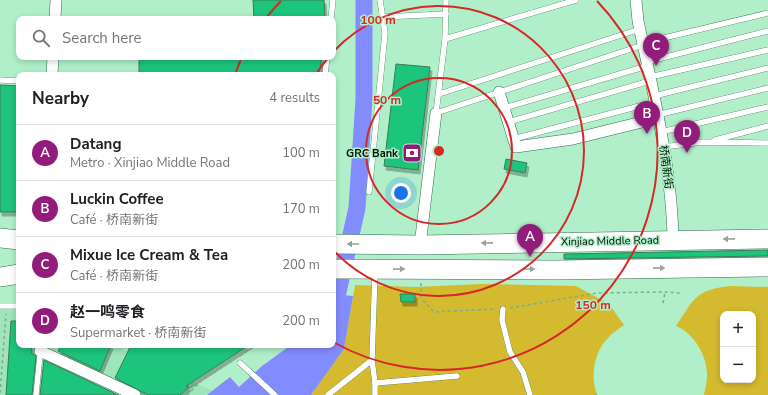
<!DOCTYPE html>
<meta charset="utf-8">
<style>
body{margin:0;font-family:"Nunito Sans","Noto Sans SC",sans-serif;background:#f2f2f2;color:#202124}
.controls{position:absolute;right:12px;bottom:12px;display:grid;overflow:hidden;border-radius:8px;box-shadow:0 2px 6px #0003}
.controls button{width:36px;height:36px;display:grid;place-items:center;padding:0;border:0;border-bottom:1px solid #e0e0e0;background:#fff;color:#202124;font:20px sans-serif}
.you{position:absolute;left:401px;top:193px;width:14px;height:14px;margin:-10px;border:3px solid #fff;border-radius:50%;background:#1a73e8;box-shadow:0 0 0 6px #1a73e833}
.badge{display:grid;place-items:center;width:26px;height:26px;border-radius:50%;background:#911c7a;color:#fff;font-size:13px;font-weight:700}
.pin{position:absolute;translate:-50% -33px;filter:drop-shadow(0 1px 2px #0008)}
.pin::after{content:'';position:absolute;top:21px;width:14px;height:12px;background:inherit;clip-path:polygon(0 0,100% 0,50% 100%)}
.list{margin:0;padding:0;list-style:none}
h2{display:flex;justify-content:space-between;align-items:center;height:52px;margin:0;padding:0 16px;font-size:17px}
h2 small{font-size:13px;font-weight:400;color:#757577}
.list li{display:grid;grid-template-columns:26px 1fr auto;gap:12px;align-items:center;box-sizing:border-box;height:56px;padding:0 16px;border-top:1px solid #e0e0e0}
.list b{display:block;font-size:15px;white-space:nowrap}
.list p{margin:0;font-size:13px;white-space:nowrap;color:#757577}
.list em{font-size:13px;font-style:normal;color:#757577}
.icon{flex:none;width:22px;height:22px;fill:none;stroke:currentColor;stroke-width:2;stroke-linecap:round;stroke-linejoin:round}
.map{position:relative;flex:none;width:768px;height:395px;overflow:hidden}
.search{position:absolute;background:#fff;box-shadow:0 2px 6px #0003;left:16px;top:16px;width:320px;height:44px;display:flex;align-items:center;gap:10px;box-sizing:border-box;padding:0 14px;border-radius:8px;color:#757577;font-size:15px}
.panel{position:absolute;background:#fff;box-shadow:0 2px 6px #0003;left:16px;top:72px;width:320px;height:276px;border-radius:8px}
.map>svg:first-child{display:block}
.built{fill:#9ee5bb}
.green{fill:#d4ba2e;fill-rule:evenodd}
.water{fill:#838cfe}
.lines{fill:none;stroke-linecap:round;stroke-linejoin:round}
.river{stroke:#838cfe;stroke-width:17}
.building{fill:#1ac47c;stroke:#3d7a58;filter:url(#shadow)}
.service-casing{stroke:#316d4d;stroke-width:6}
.minor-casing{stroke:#316d4d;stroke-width:12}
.trunk-casing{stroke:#316d4d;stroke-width:20}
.path{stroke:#7bad8f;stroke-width:1.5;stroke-dasharray:3 3;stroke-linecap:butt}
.service{stroke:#fff;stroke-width:5.5}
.minor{stroke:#fff;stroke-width:11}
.trunk{stroke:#fff;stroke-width:19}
.oneway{fill:#99a19c}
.ring{fill:none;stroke:#d62828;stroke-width:2}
.labels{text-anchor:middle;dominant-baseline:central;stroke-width:3;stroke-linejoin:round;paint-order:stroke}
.poi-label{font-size:11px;font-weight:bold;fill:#001407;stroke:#b0efc9;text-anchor:end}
.street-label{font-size:11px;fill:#001407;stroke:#b0efc9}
.centre{fill:#d62828;stroke:#b0efc9;stroke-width:2}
.ring-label{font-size:12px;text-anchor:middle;font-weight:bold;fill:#d62828;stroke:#b0efc9;stroke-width:3;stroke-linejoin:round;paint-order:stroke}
</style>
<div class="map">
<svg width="768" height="395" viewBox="0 0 768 395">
<defs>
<filter id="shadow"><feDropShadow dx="2" dy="4" stdDeviation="0" flood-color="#0004"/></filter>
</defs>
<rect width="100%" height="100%" fill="#b0efc9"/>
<polygon class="built" points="0,303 19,303 19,345 125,345 123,350 213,391 207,395 0,395"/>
<g class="green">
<path d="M482,284l94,2 33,18 15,21c-5,4 -11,7 -15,12 -15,14 -19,39 -12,58h-286l33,-46 11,-64 61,2z"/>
<path d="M730,286l38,1v108h-64c1,-6 3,-13 3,-19 1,-19 -13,-43 -31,-50 18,-27 19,-36 54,-40zM723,314h30v66h-30z"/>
</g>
<polygon class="water" points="333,294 353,296 344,349 311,395 207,395 230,377 239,387 262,366 291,345 333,345"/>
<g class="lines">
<polyline class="river" points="333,314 357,208 364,99 364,0"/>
</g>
<g class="building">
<polygon points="253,0 324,0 325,19 254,19"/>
<polygon points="139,57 322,57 319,75 139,75"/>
<polygon points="396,64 430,67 418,170 384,166"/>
<polygon points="0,85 19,86 19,212 0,212"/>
<polygon points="506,159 527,163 525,173 504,169"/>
<polygon points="768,250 768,256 564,259 564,254"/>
<polygon points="400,294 415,294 415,302 401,302"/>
<polygon points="11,321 19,321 19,345 32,345 31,353 36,356 32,395 6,395"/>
<polygon points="61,345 111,345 100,371 58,351"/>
<polygon points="131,345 249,345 186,386 189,387 180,395 148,395 115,378"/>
<polygon points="44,360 118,395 40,395"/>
</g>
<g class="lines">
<g class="service-casing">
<g id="service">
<polyline points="446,0 445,39 436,113 643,45"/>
<polyline points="382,17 446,14"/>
<polyline points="331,19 333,0"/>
<polyline points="445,39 576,0"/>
<polyline points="643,43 768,13"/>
<polyline points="646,62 768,31"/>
<polyline points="325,75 327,57"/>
<polyline points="650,77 768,50"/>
<polyline points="0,80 19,81"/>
<polyline points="439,94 640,29"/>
<polyline points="654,96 768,68"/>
<polyline points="504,108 647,66"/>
<polyline points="657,115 768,88"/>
<polyline points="508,122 650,81"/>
<polyline points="661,132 768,107"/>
<polyline points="513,139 655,102"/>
<polyline points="715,140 768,126"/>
<polyline points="663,147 703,142 768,143"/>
<polyline points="369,192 385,33 380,0"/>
<polyline points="375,272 372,360 375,383 457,376"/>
<polyline points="0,306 19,306"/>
<polyline points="503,309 502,320 510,352 523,372 530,395"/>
<polyline points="240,363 275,395"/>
<polyline points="36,395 41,345"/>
<polyline points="328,395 372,360"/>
<polyline points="375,395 375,383"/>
</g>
</g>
<g class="minor-casing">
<g id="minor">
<path d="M636,0l2,21c15,70 34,148 35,219"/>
<polyline points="55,19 56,0"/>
<polyline points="52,75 53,57"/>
<polyline points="499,92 516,147 573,139 658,118"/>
<polyline points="420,245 436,113"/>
<polyline points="40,351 135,395"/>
</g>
</g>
<g class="trunk-casing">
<g id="trunk">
<polyline points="0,238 19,240"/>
<polyline points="333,244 420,245 768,239"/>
<polyline points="333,269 556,270 768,267"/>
<polyline points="0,277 19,274"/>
</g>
</g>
<g class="path">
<polyline points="421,283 421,298 434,312 496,309"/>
<polyline points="663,303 665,292"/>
<polyline points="510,308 597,293 665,292 681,293"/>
<polyline points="240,356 257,345"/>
<polyline points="0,393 6,314"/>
<polyline points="187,395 201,381 232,361"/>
<polyline points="596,395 597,394"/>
</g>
<use href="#service" class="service"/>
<use href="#minor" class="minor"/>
<use href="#trunk" class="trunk"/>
</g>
<defs><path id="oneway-solid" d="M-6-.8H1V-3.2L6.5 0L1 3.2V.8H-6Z"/></defs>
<g class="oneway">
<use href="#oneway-solid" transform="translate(729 239) rotate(179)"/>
<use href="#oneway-solid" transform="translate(487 243) rotate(179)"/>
<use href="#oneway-solid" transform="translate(353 244) rotate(-180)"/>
<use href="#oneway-solid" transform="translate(659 268) rotate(-1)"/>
<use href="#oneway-solid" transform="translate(399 269) rotate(-1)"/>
<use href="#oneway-solid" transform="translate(529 269)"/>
</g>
<g class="ring">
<circle cx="439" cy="151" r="73"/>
<path d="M316 74A145 145 0 0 1 328 58M334 51A145 145 0 1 1 334 251"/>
<path d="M235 75A218 218 0 0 1 242 57M266 18A218 218 0 0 1 281 1M597 1A218 218 0 0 1 333 342"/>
</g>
<defs>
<g id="bank-square" transform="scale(1)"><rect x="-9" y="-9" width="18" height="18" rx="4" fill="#911c7a" stroke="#b0efc9"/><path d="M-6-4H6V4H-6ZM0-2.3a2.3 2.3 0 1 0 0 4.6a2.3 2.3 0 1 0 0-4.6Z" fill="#fff"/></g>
</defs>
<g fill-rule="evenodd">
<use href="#bank-square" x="412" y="153"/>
</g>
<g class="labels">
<g class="poi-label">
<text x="398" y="153">GRC Bank</text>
</g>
<g class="street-label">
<text transform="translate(666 167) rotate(82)">桥南新街</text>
<text transform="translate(610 241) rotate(-1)">Xinjiao Middle Road</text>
</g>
</g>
<circle cx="439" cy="151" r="6" class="centre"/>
<g class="ring-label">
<text x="378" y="24">100 m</text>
<text x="387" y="104">50 m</text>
<text x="593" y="309">150 m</text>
</g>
</svg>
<div class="controls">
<button>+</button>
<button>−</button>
</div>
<div class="you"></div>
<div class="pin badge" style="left:530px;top:257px">A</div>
<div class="pin badge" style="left:647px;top:134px">B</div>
<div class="pin badge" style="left:656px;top:66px">C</div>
<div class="pin badge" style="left:687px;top:153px">D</div>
<div class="search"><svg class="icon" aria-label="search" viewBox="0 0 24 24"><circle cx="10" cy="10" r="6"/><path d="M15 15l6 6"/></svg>Search here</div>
<section class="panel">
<h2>Nearby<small>4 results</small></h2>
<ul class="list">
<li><span class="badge">A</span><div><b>Datang</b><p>Metro · Xinjiao Middle Road</p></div><em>100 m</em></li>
<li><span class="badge">B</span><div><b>Luckin Coffee</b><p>Café · 桥南新街</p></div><em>170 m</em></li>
<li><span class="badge">C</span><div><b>Mixue Ice Cream &amp; Tea</b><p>Café · 桥南新街</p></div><em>200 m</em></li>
<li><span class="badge">D</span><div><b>赵一鸣零食</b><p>Supermarket · 桥南新街</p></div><em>200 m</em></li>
</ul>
</section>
</div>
